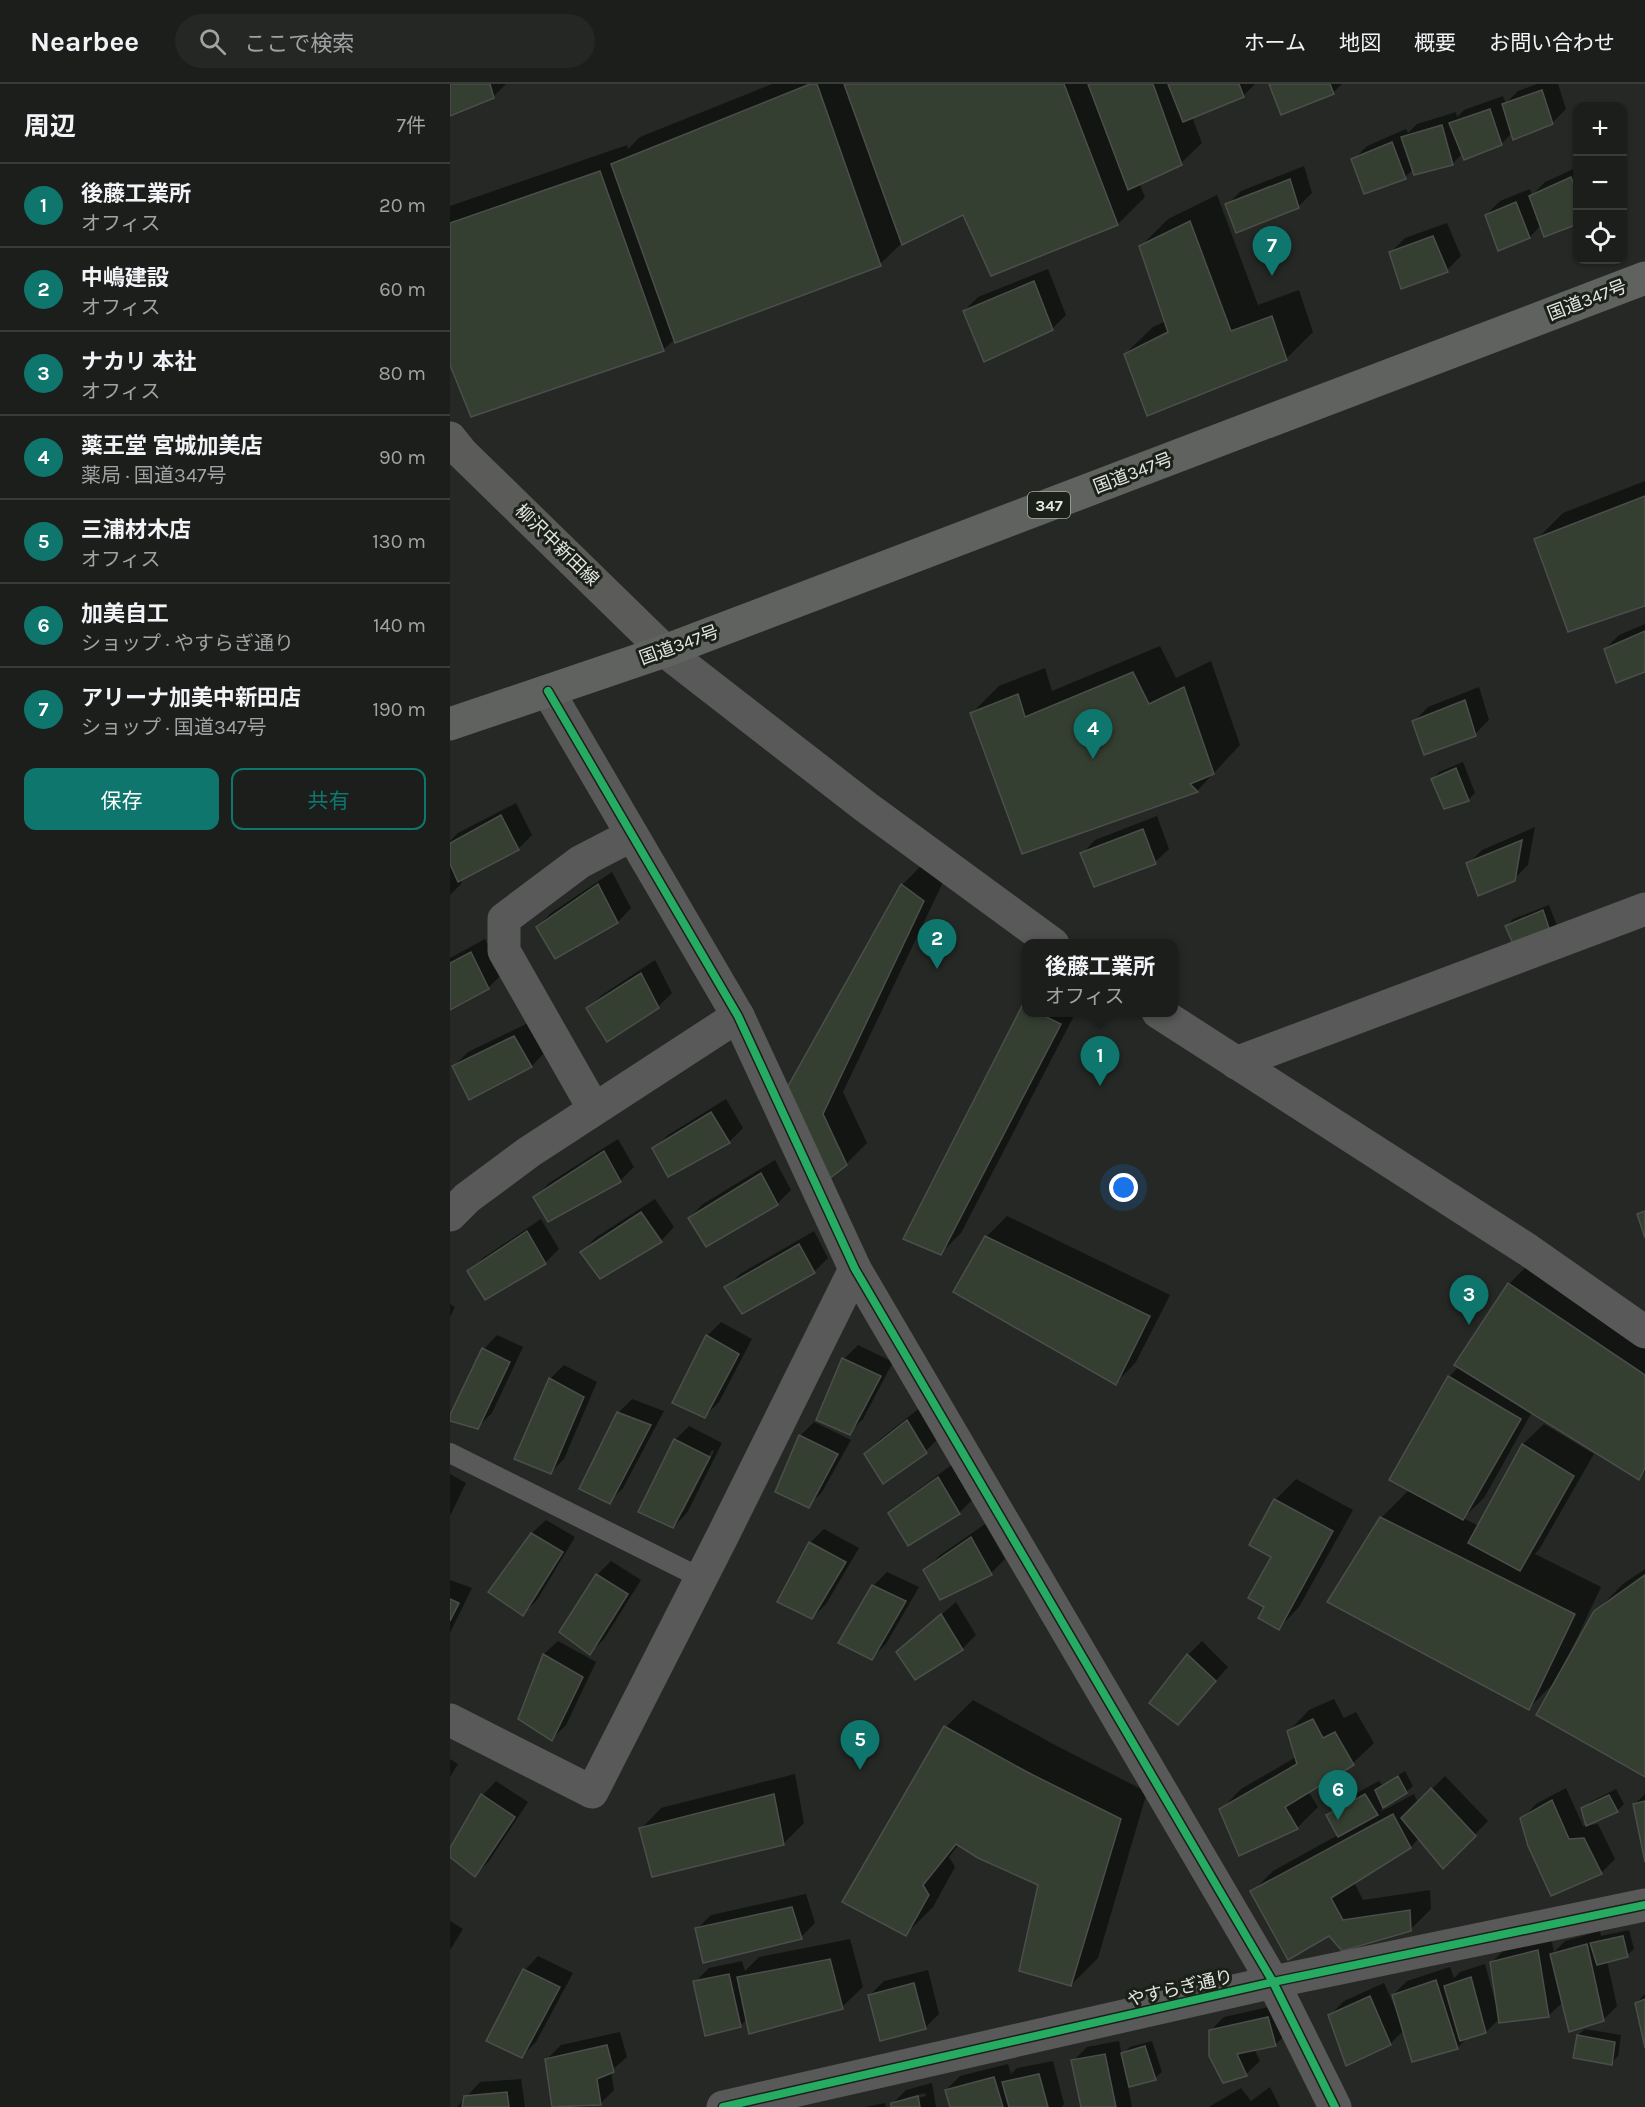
<!DOCTYPE html>
<html lang="ja">
<meta charset="utf-8">
<style>
body{margin:0;font-family:Karla,"Noto Sans JP",sans-serif;background:#252724;color:#f1f3f6}
.controls{position:absolute;right:18px;top:18px;display:grid;overflow:hidden;border-radius:12px;box-shadow:0 2px 4px #0004}
.controls button{width:54px;height:54px;display:grid;place-items:center;padding:0;border:0;border-bottom:2px solid #3a3c3a;background:#1c1e1b;color:#f1f3f6;font:30px sans-serif}
.you{position:absolute;left:674px;top:1104px;width:21px;height:21px;margin:-15px;border:4px solid #fff;border-radius:50%;background:#1a73e8;box-shadow:0 0 0 9px #1a73e833}
.badge{display:grid;place-items:center;width:39px;height:39px;border-radius:50%;background:#0f766e;color:#fff;font-size:20px;font-weight:700}
.pin{position:absolute;translate:-50% -50px;filter:drop-shadow(0 2px 3px #0008)}
.pin::after{content:'';position:absolute;top:32px;width:21px;height:18px;background:inherit;clip-path:polygon(0 0,100% 0,50% 100%)}
.popup{position:absolute;left:572px;top:855px;width:156px;height:78px;box-sizing:border-box;display:grid;place-content:center;border-radius:12px;background:#1c1e1b;filter:drop-shadow(0 2px 4px #0005);font-size:20px;white-space:nowrap;color:#a0a2a3}
.popup b{font-size:22px;color:#f1f3f6}
.popup::after{content:'';position:absolute;left:50%;top:100%;margin-left:-12px;border:12px solid transparent;border-top-color:#1c1e1b}
.list{margin:0;padding:0;list-style:none}
h2{display:flex;justify-content:space-between;align-items:center;height:78px;margin:0;padding:0 24px;font-size:26px}
h2 small{font-size:20px;font-weight:400;color:#a0a2a3}
.list li{display:grid;grid-template-columns:39px 1fr auto;gap:18px;align-items:center;box-sizing:border-box;height:84px;padding:0 24px;border-top:2px solid #3a3c3a}
.list b{display:block;font-size:22px;white-space:nowrap}
.list p{margin:0;font-size:20px;white-space:nowrap;color:#a0a2a3}
.list em{font-size:20px;font-style:normal;color:#a0a2a3}
.actions{display:flex;gap:12px;padding:18px 24px}
.actions a{flex:1;padding:14px 0;border:2px solid #0f766e;border-radius:12px;text-align:center;font-size:21px;color:#0f766e}
.actions .main{background:#0f766e;color:#fff}
.icon{flex:none;width:33px;height:33px;fill:none;stroke:currentColor;stroke-width:2;stroke-linecap:round;stroke-linejoin:round}
.map{position:relative;flex:none;width:1195px;height:2023px;overflow:hidden}
header{display:flex;align-items:center;gap:36px;box-sizing:border-box;height:84px;padding:0 30px;background:#1c1e1b;border-bottom:2px solid #3a3c3a}
header strong{font-size:28px}
nav{display:flex;gap:33px;margin-inline-start:auto;font-size:21px}
.search{width:420px;height:54px;background:#252724;display:flex;align-items:center;gap:15px;box-sizing:border-box;padding:0 21px;border-radius:33px;color:#a0a2a3;font-size:22px}
main{display:flex}
aside{flex:1;background:#1c1e1b}
.map>svg:first-child{display:block}
.shadow{fill:#0007;fill-rule:evenodd}
.building{fill:#353f31;stroke:#4c4e4b;stroke-width:1.5}
.lines{fill:none;stroke-linecap:round;stroke-linejoin:round}
.service{stroke:#585958;stroke-width:20}
.minor{stroke:#585958;stroke-width:33}
.tertiary{stroke:#585958;stroke-width:33}
.secondary{stroke:#5b5c5a;stroke-width:33}
.trunk{stroke:#606260;stroke-width:33}
.cycleway-casing{stroke:#1b2019;stroke-width:11}
.cycleway{stroke:#26ab63;stroke-width:8}
.labels{text-anchor:middle;dominant-baseline:central;stroke-width:6;stroke-linejoin:round;paint-order:stroke}
.shield{fill:#1b2019;stroke:#a7aba6;stroke-width:1.5}
.shield-label{font-size:16px;font-weight:bold;fill:#e3e6e2}
.street-label{font-size:18px;fill:#e3e6e2;stroke:#1b2019}
</style>
<header>
<strong>Nearbee</strong>
<div class="search"><svg class="icon" aria-label="search" viewBox="0 0 24 24"><circle cx="10" cy="10" r="6"/><path d="M15 15l6 6"/></svg>ここで検索</div>
<nav><a>ホーム</a><a>地図</a><a>概要</a><a>お問い合わせ</a></nav>
</header>
<main>
<aside>
<h2>周辺<small>7件</small></h2>
<ul class="list">
<li><span class="badge">1</span><div><b>後藤工業所</b><p>オフィス</p></div><em>20 m</em></li>
<li><span class="badge">2</span><div><b>中嶋建設</b><p>オフィス</p></div><em>60 m</em></li>
<li><span class="badge">3</span><div><b>ナカリ 本社</b><p>オフィス</p></div><em>80 m</em></li>
<li><span class="badge">4</span><div><b>薬王堂 宮城加美店</b><p>薬局 · 国道347号</p></div><em>90 m</em></li>
<li><span class="badge">5</span><div><b>三浦材木店</b><p>オフィス</p></div><em>130 m</em></li>
<li><span class="badge">6</span><div><b>加美自工</b><p>ショップ · やすらぎ通り</p></div><em>140 m</em></li>
<li><span class="badge">7</span><div><b>アリーナ加美中新田店</b><p>ショップ · 国道347号</p></div><em>190 m</em></li>
</ul>
<div class="actions"><a class="main">保存</a><a>共有</a></div>
</aside>
<div class="map">
<svg width="1195" height="2023" viewBox="0 0 1195 2023">
<rect width="100%" height="100%" fill="#252824"/>
<g class="shadow">
<polygon points="0,0 56,0 44,12 0,31"/>
<polygon points="322,0 805,0 793,12 742,33 752,59 731,79 689,99 695,113 668,140 542,190 514,129 453,158 430,180 225,255 213,266 0,277 0,122 177,61 178,65 190,53"/>
<polygon points="820,0 892,0 883,9"/>
<polygon points="1087,0 1108,0 1116,25 1102,39 1062,49 1051,60 1013,69 1002,80 964,85 955,93 903,76 917,62 956,45 958,49 967,40 1006,28 1007,33 1014,26 1053,12 1056,19 1068,7"/>
<polygon points="854,82 862,109 848,123 777,121 791,107"/>
<polygon points="1128,83 1128,138 1091,141 1080,153 1036,131 1050,117 1080,105 1082,111 1095,98"/>
<polygon points="767,111 808,221 849,206 863,248 836,275 675,270 703,243 716,237 691,162 718,135"/>
<polygon points="997,139 1011,172 997,186 941,168 955,154"/>
<polygon points="598,185 616,231 602,245 514,227 528,213"/>
<polygon points="1195,397 1195,520 1119,546 1086,456 1113,429"/>
<polygon points="1195,540 1195,586 1166,597 1155,565 1169,551"/>
<polygon points="710,562 726,594 761,577 790,661 747,707 573,768 522,629 549,602 595,584 602,607"/>
<polygon points="1029,603 1039,636 1025,650 964,637 978,623"/>
<polygon points="1013,678 1025,709 1019,715 994,723 983,695 989,688"/>
<polygon points="66,719 82,751 68,765 10,795 12,799 0,811 0,757 8,749"/>
<polygon points="707,732 719,765 705,778 632,770 645,756"/>
<polygon points="1085,743 1078,781 1064,795 1018,780 1032,766"/>
<polygon points="473,780 494,796 393,1008 417,1059 396,1080 334,1013 452,801"/>
<polygon points="162,788 181,824 168,838 87,843 101,829"/>
<polygon points="1099,821 1107,842 1100,848 1057,842 1063,835"/>
<polygon points="35,855 52,890 38,904 0,924 0,874"/>
<polygon points="205,876 222,909 208,923 138,924 152,911"/>
<polygon points="576,919 576,928 626,928 511,1149 490,1170 573,923"/>
<polygon points="78,939 95,968 82,982 20,1014 4,982 18,968"/>
<polygon points="276,1015 293,1044 279,1058 218,1091 204,1065 218,1051"/>
<polygon points="168,1055 184,1083 170,1097 85,1113 99,1099"/>
<polygon points="325,1076 341,1106 327,1120 256,1161 239,1134 253,1120"/>
<polygon points="205,1115 224,1143 211,1157 132,1168 145,1154"/>
<polygon points="557,1132 720,1211 686,1278 666,1299 536,1153"/>
<polygon points="91,1135 109,1165 95,1179 19,1188 33,1174"/>
<polygon points="364,1147 378,1174 364,1188 276,1204 290,1190"/>
<polygon points="1086,1173 1195,1246 1195,1388 1188,1394 1082,1328 1034,1414 1013,1434 1029,1442 1073,1360 1094,1340 1144,1370 1090,1464 1085,1470 1151,1503 1119,1571 1121,1572 1145,1528 1173,1500 1195,1485 1195,1691 1088,1630 1104,1599 1079,1624 931,1434 959,1406 941,1396 999,1293 1009,1282 1059,1200"/>
<polygon points="0,1220 5,1223 0,1233"/>
<polygon points="271,1238 302,1255 269,1318 255,1332 224,1318 258,1251"/>
<polygon points="47,1251 73,1263 42,1329 28,1343 0,1335 34,1265"/>
<polygon points="408,1261 443,1278 413,1335 399,1349 394,1275"/>
<polygon points="114,1281 147,1298 114,1375 100,1389 100,1295"/>
<polygon points="182,1315 214,1327 173,1404 159,1418 168,1329"/>
<polygon points="471,1323 490,1353 476,1367 434,1398 416,1370 429,1356"/>
<polygon points="364,1338 401,1356 372,1408 358,1422 350,1352"/>
<path d="M239,1342l33,17 -35,70 -14,14 2,-87zM262,1366l2,1 -31,61h-3z"/>
<polygon points="503,1380 523,1415 509,1429 458,1460 440,1430 454,1416"/>
<polygon points="0,1390 16,1399 0,1432"/>
<polygon points="846,1395 903,1426 849,1523 829,1544 816,1522 823,1472 825,1416"/>
<polygon points="96,1436 125,1453 87,1516 73,1530 40,1507 82,1449"/>
<polygon points="535,1440 555,1475 541,1489 490,1514 475,1486 489,1472"/>
<polygon points="374,1445 409,1464 376,1520 362,1534 360,1459"/>
<polygon points="161,1477 191,1496 154,1555 140,1569 147,1491"/>
<polygon points="437,1488 469,1503 436,1560 422,1574 423,1502"/>
<polygon points="0,1496 22,1504 0,1549"/>
<polygon points="506,1518 526,1551 512,1565 448,1568"/>
<polygon points="108,1557 146,1578 116,1641 102,1655 70,1634 94,1570"/>
<polygon points="752,1557 778,1583 728,1639 701,1619 738,1571"/>
<polygon points="884,1615 894,1634 906,1628 924,1659 903,1679 858,1707 868,1723 847,1744 771,1726 791,1705 846,1673 839,1647 859,1626"/>
<polygon points="523,1616 605,1661 697,1708 648,1874 621,1901 590,1800 509,1760 499,1773 505,1783 483,1823 456,1850 496,1643"/>
<polygon points="0,1675 8,1680 0,1693"/>
<polygon points="955,1687 963,1702 956,1708 937,1720 930,1728 964,1710 968,1719 995,1692 1038,1737 993,1783 969,1754 961,1763 904,1798 913,1816 980,1806 981,1825 960,1846 879,1850 802,1808 823,1787 888,1751 878,1731 892,1717 929,1697 932,1701"/>
<polygon points="345,1690 354,1739 333,1760 191,1745 211,1724"/>
<polygon points="46,1697 78,1718 39,1777 25,1791 0,1771 0,1767 33,1711"/>
<polygon points="1116,1704 1133,1742 1148,1740 1165,1775 1151,1789 1072,1735 1086,1720"/>
<polygon points="1166,1705 1174,1720 1167,1727 1133,1725 1140,1718"/>
<polygon points="1195,1710 1195,1770 1185,1720"/>
<polygon points="356,1810 365,1839 351,1853 247,1845 261,1831"/>
<polygon points="0,1837 13,1845 0,1866"/>
<polygon points="1179,1846 1184,1865 1177,1871 1157,1877 1167,1922 1153,1936 1113,1918 1098,1932 1050,1934 1036,1948 1018,1953 1007,1964 954,1946 940,1960 880,1931 894,1917 934,1899 946,1926 948,1925 943,1911 957,1897 1000,1883 1004,1894 1010,1888 1035,1880 1045,1917 1047,1917 1041,1879 1055,1865 1101,1853 1104,1868 1115,1857 1150,1847 1151,1852"/>
<polygon points="400,1855 413,1903 392,1923 297,1935 290,1942 245,1898 259,1884 292,1877 295,1887 309,1873"/>
<polygon points="88,1872 123,1889 86,1958 72,1972 38,1956 75,1886"/>
<polygon points="478,1886 489,1930 475,1944 420,1911 434,1897"/>
<polygon points="1195,1910 1195,1957 1186,1919"/>
<polygon points="832,1920 840,1946 826,1960 804,1965 810,1977 796,1990 760,1947 774,1933"/>
<polygon points="1135,1945 1171,1951 1168,1972 1161,1979 1128,1951"/>
<polygon points="170,1948 177,1973 161,1987 164,2006 150,2020 139,2023 104,2023 97,1975 111,1961"/>
<polygon points="669,1957 672,1971 680,1963 702,1957 712,1988 705,1994 678,2002 682,2023 633,2023 623,1977 637,1963"/>
<polygon points="603,1977 614,2020 612,2023 501,2023 496,2006 510,1992 558,1980 561,1990 567,1984"/>
<polygon points="71,1995 75,2023 7,2023 30,1998"/>
<path d="M482,1999l4,24h-43l-1,-3 14,-14zM475,2009l1,3 -20,5v-3z"/>
<polygon points="820,2003 830,2023 759,2023 791,2004 801,2017"/>
<polygon points="435,2019 436,2023 415,2023"/>
</g>
<g class="building">
<polygon points="0,0 40,0 44,14 0,32"/>
<polygon points="360,0 367,0 431,182 225,259 161,80"/>
<polygon points="394,0 614,0 668,141 541,192 513,131 452,161"/>
<polygon points="638,0 703,0 732,81 678,106"/>
<polygon points="718,0 789,0 794,13 733,38"/>
<polygon points="819,0 880,0 884,10 831,31"/>
<polygon points="1092,6 1103,40 1063,56 1052,20"/>
<polygon points="1040,25 1052,61 1014,76 999,39"/>
<polygon points="992,41 1003,81 964,91 951,53"/>
<polygon points="942,58 956,95 914,110 901,75"/>
<polygon points="150,87 214,267 21,333 0,281 0,139"/>
<polygon points="1121,93 1128,111 1128,140 1094,153 1079,112"/>
<polygon points="840,95 849,124 786,149 775,120"/>
<polygon points="1066,118 1080,154 1048,167 1035,131"/>
<polygon points="740,137 781,247 822,232 837,276 697,332 674,270 718,248 689,162"/>
<polygon points="983,152 998,188 951,205 939,168"/>
<polygon points="584,197 603,246 534,278 513,227"/>
<polygon points="1195,412 1195,522 1118,548 1084,455"/>
<polygon points="1195,547 1195,588 1166,599 1154,565"/>
<polygon points="683,588 699,620 734,603 764,690 740,700 748,708 572,770 520,629 568,610 575,633"/>
<polygon points="1015,616 1026,652 974,671 962,637"/>
<polygon points="1006,684 1019,717 994,725 981,695"/>
<polygon points="51,731 69,766 8,798 0,780 0,759"/>
<polygon points="693,745 706,780 644,803 630,769"/>
<polygon points="1072,756 1065,797 1028,812 1016,779"/>
<polygon points="148,800 168,839 105,875 86,843"/>
<polygon points="451,800 474,817 373,1030 397,1081 379,1095 332,1013"/>
<polygon points="1093,826 1101,850 1065,864 1055,842"/>
<polygon points="21,868 39,905 0,926 0,879"/>
<polygon points="191,889 209,924 157,958 136,924"/>
<polygon points="572,922 576,924 576,928 586,928 611,940 491,1171 453,1155"/>
<polygon points="64,952 82,983 19,1016 2,982"/>
<polygon points="261,1028 280,1059 218,1093 202,1064"/>
<polygon points="154,1067 171,1098 98,1138 83,1113"/>
<polygon points="311,1089 328,1121 256,1163 238,1134"/>
<polygon points="1195,1127 1195,1154 1187,1130"/>
<polygon points="191,1128 212,1158 150,1195 130,1168"/>
<polygon points="77,1147 96,1180 35,1216 17,1187"/>
<polygon points="535,1152 700,1232 666,1301 503,1208"/>
<polygon points="349,1160 365,1189 292,1230 274,1203"/>
<polygon points="1058,1199 1195,1291 1195,1384 1189,1396 1004,1281"/>
<polygon points="256,1251 289,1270 255,1334 222,1319"/>
<polygon points="32,1264 60,1278 28,1345 0,1337 0,1331"/>
<polygon points="392,1274 431,1292 400,1351 366,1336"/>
<polygon points="998,1292 1071,1335 1013,1436 939,1396"/>
<polygon points="99,1294 134,1313 101,1390 64,1375"/>
<polygon points="167,1328 201,1341 160,1420 129,1405"/>
<polygon points="457,1336 477,1369 433,1400 414,1370"/>
<polygon points="349,1351 388,1370 359,1424 325,1408"/>
<polygon points="224,1355 260,1373 223,1444 188,1428"/>
<polygon points="1072,1360 1124,1392 1070,1487 1018,1459"/>
<polygon points="488,1393 510,1430 458,1462 438,1429"/>
<polygon points="824,1415 883,1447 829,1546 808,1534 814,1523 798,1514 821,1473 799,1461"/>
<polygon points="930,1433 1125,1530 1079,1626 877,1518"/>
<polygon points="81,1449 113,1468 73,1532 38,1508"/>
<polygon points="521,1453 542,1491 490,1516 473,1486"/>
<polygon points="359,1458 396,1478 362,1535 327,1518"/>
<polygon points="146,1490 178,1510 140,1571 109,1548"/>
<polygon points="1195,1491 1195,1693 1086,1631 1144,1527"/>
<polygon points="422,1501 456,1517 422,1576 388,1559"/>
<polygon points="0,1515 9,1519 0,1537"/>
<polygon points="491,1530 513,1566 465,1596 446,1568"/>
<polygon points="93,1570 133,1593 102,1657 68,1635"/>
<polygon points="737,1570 766,1597 728,1641 699,1619"/>
<polygon points="863,1635 873,1654 885,1648 904,1681 835,1723 848,1745 789,1772 769,1725 847,1680 837,1647"/>
<polygon points="494,1642 577,1688 671,1735 621,1902 569,1887 588,1801 528,1774 506,1760 473,1801 479,1811 456,1852 392,1818"/>
<polygon points="948,1692 957,1709 933,1724 925,1706"/>
<polygon points="981,1704 1026,1752 993,1785 951,1734"/>
<polygon points="31,1710 65,1733 25,1793 0,1773 0,1764"/>
<polygon points="324,1710 334,1761 202,1793 189,1744"/>
<polygon points="915,1710 928,1731 888,1753 876,1731"/>
<polygon points="1159,1711 1168,1728 1136,1742 1131,1724"/>
<polygon points="1102,1716 1119,1755 1134,1754 1152,1790 1101,1812 1078,1762 1070,1734"/>
<polygon points="1195,1717 1195,1778 1183,1720"/>
<polygon points="943,1730 961,1764 881,1814 893,1836 960,1826 961,1847 892,1867 879,1852 838,1876 800,1807"/>
<polygon points="342,1823 352,1855 253,1879 245,1844"/>
<polygon points="1173,1852 1178,1873 1147,1881 1140,1859"/>
<polygon points="1137,1860 1154,1937 1119,1948 1100,1870"/>
<polygon points="1088,1866 1099,1933 1049,1939 1040,1878"/>
<polygon points="380,1875 393,1925 299,1950 287,1893"/>
<polygon points="73,1885 110,1903 72,1974 36,1957"/>
<polygon points="279,1890 291,1943 255,1952 243,1897"/>
<polygon points="1021,1893 1036,1949 1010,1957 994,1902"/>
<polygon points="986,1896 1008,1965 962,1978 942,1911"/>
<polygon points="464,1899 476,1945 430,1957 418,1911"/>
<polygon points="920,1912 941,1961 896,1982 878,1931"/>
<polygon points="1195,1915 1195,1964 1185,1919"/>
<polygon points="818,1933 826,1962 787,1970 797,1992 773,1999 759,1972 759,1946"/>
<polygon points="1127,1951 1165,1958 1162,1981 1123,1974"/>
<polygon points="157,1961 164,1988 147,1995 151,2021 102,2023 95,1975"/>
<polygon points="695,1962 706,1996 679,2003 671,1969"/>
<polygon points="655,1970 666,2023 631,2023 621,1976"/>
<polygon points="589,1990 598,2023 559,2023 552,1998"/>
<polygon points="544,1993 553,2023 500,2023 495,2006"/>
<polygon points="57,2008 59,2023 12,2023 14,2012"/>
<polygon points="468,2012 470,2023 441,2023 441,2019"/>
</g>
<g class="lines">
<polyline class="service" points="0,1369 251,1494"/>
<g class="minor">
<polyline points="98,607 288,932 405,1185 823,1898 885,2023"/>
<polyline points="786,979 1195,825"/>
<polyline points="144,1025 54,867 54,835 130,778 182,751"/>
<polyline points="0,1131 17,1114 79,1068 288,932"/>
<polyline points="0,1636 142,1708 272,1453 405,1185"/>
</g>
<g class="tertiary">
<polyline points="215,567 416,723 603,860"/>
<polyline points="708,928 1078,1166 1195,1248"/>
<polyline points="273,2023 823,1898 1195,1821"/>
</g>
<polyline class="secondary" points="0,354 12,369 215,567"/>
<polyline class="trunk" points="0,640 215,567 1195,194"/>
<g class="cycleway-casing">
<g id="cycleway">
<polyline points="98,607 288,932 405,1185 823,1898 885,2023"/>
<polyline points="273,2023 823,1898 1195,1821"/>
</g>
</g>
<use href="#cycleway" class="cycleway"/>
</g>
<g class="labels">
<rect class="shield" x="578" y="408" width="42" height="26" rx="4.5"/>
<g class="shield-label">
<text x="599" y="421">347</text>
</g>
<g class="street-label">
<text transform="translate(1137 216) rotate(-21)">国道347号</text>
<text transform="translate(683 389) rotate(-21)">国道347号</text>
<text transform="translate(107 461) rotate(44)">柳沢中新田線</text>
<text transform="translate(229 561) rotate(-20)">国道347号</text>
<text transform="translate(730 1904) rotate(-13)">やすらぎ通り</text>
</g>
</g>
</svg>
<div class="controls">
<button>+</button>
<button>−</button>
<button><svg class="icon" aria-label="locate" viewBox="0 0 24 24"><circle cx="12" cy="12" r="6"/><path d="M12 2v4M12 18v4M2 12h4M18 12h4"/></svg></button>
</div>
<div class="you"></div>
<div class="pin badge" style="left:650px;top:1002px">1</div>
<div class="popup"><b>後藤工業所</b>オフィス</div>
<div class="pin badge" style="left:487px;top:885px">2</div>
<div class="pin badge" style="left:1019px;top:1241px">3</div>
<div class="pin badge" style="left:643px;top:675px">4</div>
<div class="pin badge" style="left:410px;top:1686px">5</div>
<div class="pin badge" style="left:888px;top:1736px">6</div>
<div class="pin badge" style="left:822px;top:192px">7</div>
</div>
</main>
